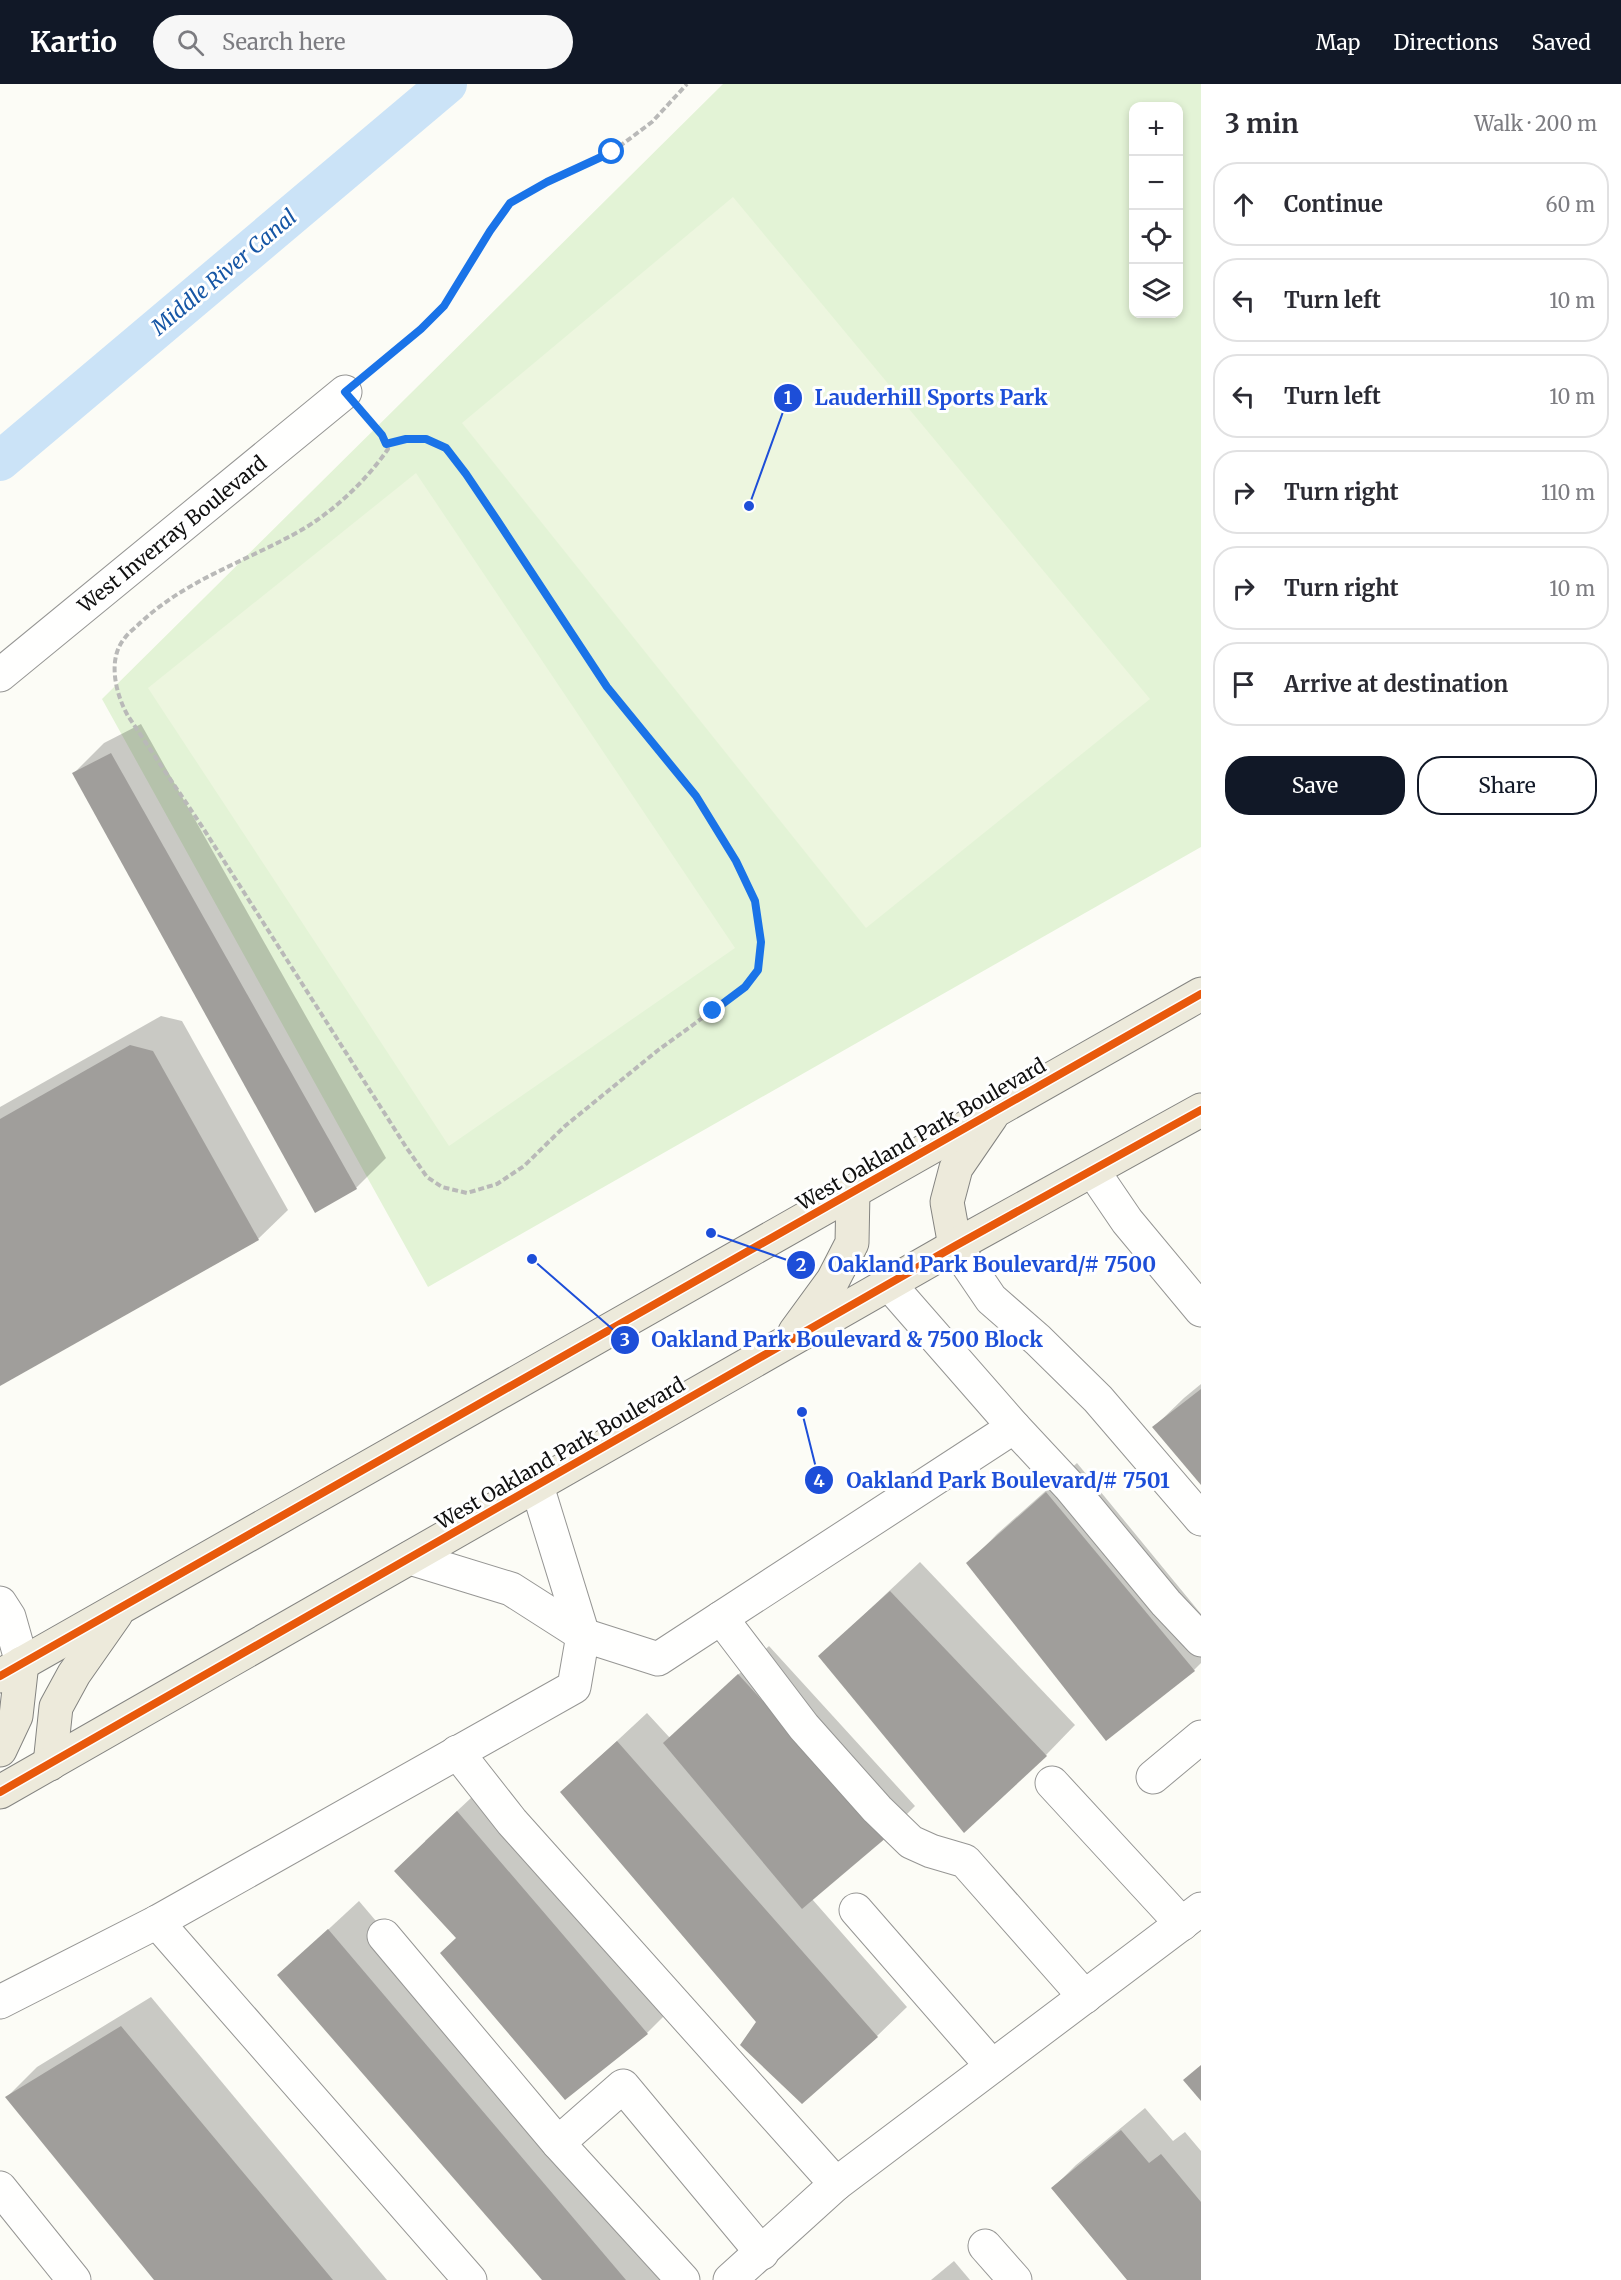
<!DOCTYPE html>
<meta charset="utf-8">
<style>
body{margin:0;font-family:Merriweather,serif;background:#f7f7f7;color:#2b2b33}
.controls{position:absolute;right:18px;top:18px;display:grid;overflow:hidden;border-radius:12px;box-shadow:0 3px 9px #0003}
.controls button{width:54px;height:54px;display:grid;place-items:center;padding:0;border:0;border-bottom:2px solid #e1e1e2;background:#fff;color:#2b2b33;font:30px sans-serif}
.stop{position:absolute;width:18px;height:18px;margin:-14px;border:4px solid #1a73e8;border-radius:50%;background:#fff}
.stop.end{background:#1a73e8;border-color:#fff;box-shadow:0 2px 6px #0008}
.list{margin:0;padding:0;list-style:none}
h2{display:flex;justify-content:space-between;align-items:center;height:78px;margin:0;padding:0 24px;font-size:26px}
h2 small{font-size:20px;font-weight:400;color:#7c7c81}
.list li{display:grid;grid-template-columns:39px 1fr auto;gap:18px;align-items:center;box-sizing:border-box;height:84px;margin:0 12px 12px;padding:0 12px;border:2px solid #e1e1e2;border-radius:24px}
.list b{display:block;font-size:22px;white-space:nowrap}
.list em{font-size:20px;font-style:normal;color:#7c7c81}
.actions{display:flex;gap:12px;padding:18px 24px}
.actions a{flex:1;padding:14px 0;border:2px solid #111827;border-radius:24px;text-align:center;font-size:21px;color:#111827}
.actions .main{background:#111827;color:#fff}
.icon{flex:none;width:33px;height:33px;fill:none;stroke:currentColor;stroke-width:2;stroke-linecap:round;stroke-linejoin:round}
.map{position:relative;flex:none;width:1201px;height:2196px;overflow:hidden}
header{display:flex;align-items:center;gap:36px;box-sizing:border-box;height:84px;padding:0 30px;background:#111827;color:#fff}
header strong{font-size:28px}
nav{display:flex;gap:33px;margin-inline-start:auto;font-size:21px}
.search{width:420px;height:54px;background:#f7f7f7;display:flex;align-items:center;gap:15px;box-sizing:border-box;padding:0 21px;border-radius:33px;color:#7c7c81;font-size:22px}
main{display:flex}
aside{flex:1;background:#fff}
.map>svg:first-child{display:block}
.green{fill:#e3f3d6;fill-rule:evenodd}
.pitch{fill:#edf6df}
.shadow{fill:#0003}
.lines{fill:none;stroke-linecap:round;stroke-linejoin:round}
.canal{stroke:#cbe3f7;stroke-width:40}
.building{fill:#a09e9b}
.minor-casing{stroke:#969694;stroke-width:35}
.major-casing{stroke:#848481;stroke-width:35}
.path{stroke:#b9b9b8;stroke-width:4;stroke-dasharray:6 3;stroke-linecap:butt}
.minor{stroke:#fffffe;stroke-width:33}
.major{stroke:#edeadb;stroke-width:33}
.cycleway-casing{stroke:#fff;stroke-width:11}
.cycleway{stroke:#e8590c;stroke-width:8}
.route{stroke:#1a73e8;stroke-width:8}
.labels{text-anchor:middle;dominant-baseline:central;stroke-width:6;stroke-linejoin:round;paint-order:stroke}
.street-label{font-size:20px;fill:#101010;stroke:#fff}
.water-label{font-size:21px;font-style:italic;fill:#1656a5;stroke:#fff}
.leader{fill:none;stroke:#1d4ed8;stroke-width:2}
.callout-dot{fill:#1d4ed8;stroke:#fff;stroke-width:2}
.mark-label{font-size:18px;text-anchor:middle;font-weight:bold;fill:#fff}
.callout-label{font-size:21px;text-anchor:middle;font-weight:bold;fill:#1d4ed8;stroke:#fff;stroke-width:6;stroke-linejoin:round;paint-order:stroke}
</style>
<header>
<strong>Kartio</strong>
<div class="search"><svg class="icon" aria-label="search" viewBox="0 0 24 24"><circle cx="10" cy="10" r="6"/><path d="M15 15l6 6"/></svg>Search here</div>
<nav><a>Map</a><a>Directions</a><a>Saved</a></nav>
</header>
<main>
<div class="map">
<svg width="1201" height="2196" viewBox="0 0 1201 2196">
<rect width="100%" height="100%" fill="#fcfcf6"/>
<path class="green" d="M723,0h478v763l-773,440 -326,-588zM1134,22h44v208h-44z"/>
<g class="pitch">
<polygon points="733,113 1150,615 866,844 462,339"/>
<polygon points="416,389 735,864 449,1062 148,604"/>
</g>
<g class="shadow">
<polygon points="141,640 386,1074 356,1104 74,689 104,659"/>
<polygon points="161,932 182,937 288,1126 258,1155 0,1300 0,1023"/>
<polygon points="1201,1300 1201,1399 1154,1343 1184,1314"/>
<polygon points="1077,1379 1201,1530 1201,1579 1194,1586 968,1480 997,1450"/>
<polygon points="920,1478 1075,1641 1046,1671 820,1572"/>
<polygon points="769,1562 915,1722 886,1751 812,1815 907,1923 877,1952 802,2018 758,1938 562,1708 647,1629 670,1654"/>
<polygon points="487,1699 677,1919 647,1949 565,2013 457,1854 425,1757"/>
<polygon points="359,1817 675,2189 667,2196 544,2196 279,1891"/>
<polygon points="151,1913 387,2196 156,2196 7,2013 37,1983"/>
<polygon points="1145,2024 1173,2057 1185,2048 1201,2067 1201,2196 1129,2196 1053,2104 1076,2081"/>
<polygon points="954,2177 970,2196 931,2196"/>
</g>
<g class="lines">
<polyline class="canal" points="0,377 447,0"/>
</g>
<g class="building">
<polygon points="111,669 357,1105 315,1129 72,689"/>
<polygon points="130,961 153,967 259,1156 0,1302 0,1035"/>
<polygon points="1201,1305 1201,1401 1152,1343"/>
<polygon points="1046,1408 1195,1587 1106,1657 966,1479"/>
<polygon points="890,1507 1047,1672 964,1749 818,1572"/>
<polygon points="738,1590 887,1753 802,1825 663,1659"/>
<polygon points="617,1657 878,1953 802,2020 740,1961 756,1938 560,1708"/>
<polygon points="457,1727 648,1950 565,2016 440,1869 456,1854 394,1787"/>
<polygon points="328,1845 626,2196 542,2196 277,1891"/>
<polygon points="121,1942 333,2196 154,2196 5,2013"/>
<polygon points="1201,1981 1201,2017 1183,1996"/>
<polygon points="1121,2046 1149,2079 1161,2070 1201,2118 1201,2196 1127,2196 1051,2104"/>
</g>
<g class="lines">
<g class="minor-casing">
<g id="minor">
<polyline points="0,591 345,308"/>
<polyline points="1093,1087 1127,1137 1201,1226"/>
<polyline points="955,1162 991,1215 1038,1256 1098,1315 1201,1435"/>
<polyline points="1014,1343 1070,1403 1166,1519 1201,1556"/>
<polyline points="410,1474 511,1505 583,1551 658,1575 1014,1343 889,1200"/>
<polyline points="0,1519 9,1533 22,1579"/>
<polyline points="721,1534 804,1643 877,1725 911,1758 931,1767 965,1777 1085,1913"/>
<polyline points="457,1668 512,1738 836,2100 730,2196"/>
<polyline points="1153,1693 1201,1653"/>
<polyline points="1052,1699 1182,1840"/>
<polyline points="856,1826 992,1982"/>
<polyline points="157,1838 470,2196"/>
<polyline points="384,1852 558,2059"/>
<polyline points="0,1918 157,1838 574,1603 583,1551 537,1402"/>
<polyline points="836,2100 1201,1825"/>
<polyline points="0,2104 74,2196"/>
<polyline points="985,2162 1015,2196"/>
<polyline points="683,2196 558,2059 623,2002 762,2169"/>
</g>
</g>
<g class="major-casing">
<g id="major">
<polyline points="955,1162 947,1118 956,1084 991,1033"/>
<polyline points="795,1248 833,1196 852,1159 853,1107"/>
<polyline points="0,1592 1201,910"/>
<polyline points="0,1666 16,1632 22,1579"/>
<polyline points="50,1680 56,1623 74,1590 116,1530"/>
<polyline points="0,1708 955,1162 1201,1026"/>
</g>
</g>
<g class="path">
<polyline points="372,286 421,245 444,222 490,147 510,119 547,98 612,68 652,38 687,0"/>
<path d="M368,334l15,17 5,14c-22,32 -56,64 -90,83 -54,30 -112,48 -158,91 -5,5 -12,10 -16,16 -17,21 -8,56 4,77l75,112 203,319 21,30 15,10 25,6 30,-9 27,-18 41,-40 92,-75 88,-64 13,-17 3,-28 -6,-41 -19,-40 -40,-65 -89,-109 -141,-213c-28,-35 -35,-41 -80,-30"/>
</g>
<use href="#minor" class="minor"/>
<use href="#major" class="major"/>
<g class="cycleway-casing">
<g id="cycleway">
<polyline points="0,1592 1201,910"/>
<polyline points="0,1708 955,1162 1201,1026"/>
</g>
</g>
<use href="#cycleway" class="cycleway"/>
</g>
<g class="lines">
<polyline class="route" points="612,68 547,98 510,119 490,147 444,222 421,245 345,308 382,351 386,360 406,355 426,355 446,364 466,390 497,436 607,603 696,712 736,777 755,817 761,858 758,886 745,903 713,927"/>
</g>
<g class="labels">
<g class="street-label">
<text transform="translate(172 450) rotate(-39)">West Inverray Boulevard</text>
<text transform="translate(921 1050) rotate(-30)">West Oakland Park Boulevard</text>
<text transform="translate(560 1369) rotate(-30)">West Oakland Park Boulevard</text>
</g>
<g class="water-label">
<text transform="translate(224 188) rotate(-40)">Middle River Canal</text>
</g>
</g>
<path class="leader" d="M749 422L788 314M711 1149L801 1181M532 1175L625 1256M802 1328L819 1396"/>
<g class="callout-dot">
<circle cx="749" cy="422" r="6"/>
<circle cx="711" cy="1149" r="6"/>
<circle cx="532" cy="1175" r="6"/>
<circle cx="802" cy="1328" r="6"/>
<circle cx="788" cy="314" r="15"/>
<circle cx="801" cy="1181" r="15"/>
<circle cx="625" cy="1256" r="15"/>
<circle cx="819" cy="1396" r="15"/>
</g>
<g class="mark-label">
<text x="788" y="320">1</text>
<text x="801" y="1187">2</text>
<text x="625" y="1262">3</text>
<text x="819" y="1403">4</text>
</g>
<g class="callout-label">
<text x="931" y="321">Lauderhill Sports Park</text>
<text x="992" y="1188">Oakland Park Boulevard/# 7500</text>
<text x="847" y="1263">Oakland Park Boulevard &amp; 7500 Block</text>
<text x="1008" y="1404">Oakland Park Boulevard/# 7501</text>
</g>
</svg>
<div class="controls">
<button>+</button>
<button>−</button>
<button><svg class="icon" aria-label="locate" viewBox="0 0 24 24"><circle cx="12" cy="12" r="6"/><path d="M12 2v4M12 18v4M2 12h4M18 12h4"/></svg></button>
<button><svg class="icon" aria-label="layers" viewBox="0 0 24 24"><path d="M12 4l9 5-9 5-9-5zM3 14l9 5 9-5"/></svg></button>
</div>
<div class="stop" style="left:612px;top:68px"></div>
<div class="stop end" style="left:713px;top:927px"></div>
</div>
<aside>
<h2>3 min<small>Walk · 200 m</small></h2>
<ul class="list">
<li><svg class="icon" aria-label="ahead" viewBox="0 0 24 24"><path d="M12 20V5M6 11l6-6 6 6"/></svg><div><b>Continue</b></div><em>60 m</em></li>
<li><svg class="icon" aria-label="left" viewBox="0 0 24 24"><path d="M17 20v-9H6M10 6l-5 5 5 5"/></svg><div><b>Turn left</b></div><em>10 m</em></li>
<li><svg class="icon" aria-label="left" viewBox="0 0 24 24"><path d="M17 20v-9H6M10 6l-5 5 5 5"/></svg><div><b>Turn left</b></div><em>10 m</em></li>
<li><svg class="icon" aria-label="right" viewBox="0 0 24 24"><path d="M7 20v-9h11M14 6l5 5-5 5"/></svg><div><b>Turn right</b></div><em>110 m</em></li>
<li><svg class="icon" aria-label="right" viewBox="0 0 24 24"><path d="M7 20v-9h11M14 6l5 5-5 5"/></svg><div><b>Turn right</b></div><em>10 m</em></li>
<li><svg class="icon" aria-label="arrive" viewBox="0 0 24 24"><path d="M6 21V4h12l-3 4 3 4H6"/></svg><div><b>Arrive at destination</b></div></li>
</ul>
<div class="actions"><a class="main">Save</a><a>Share</a></div>
</aside>
</main>
